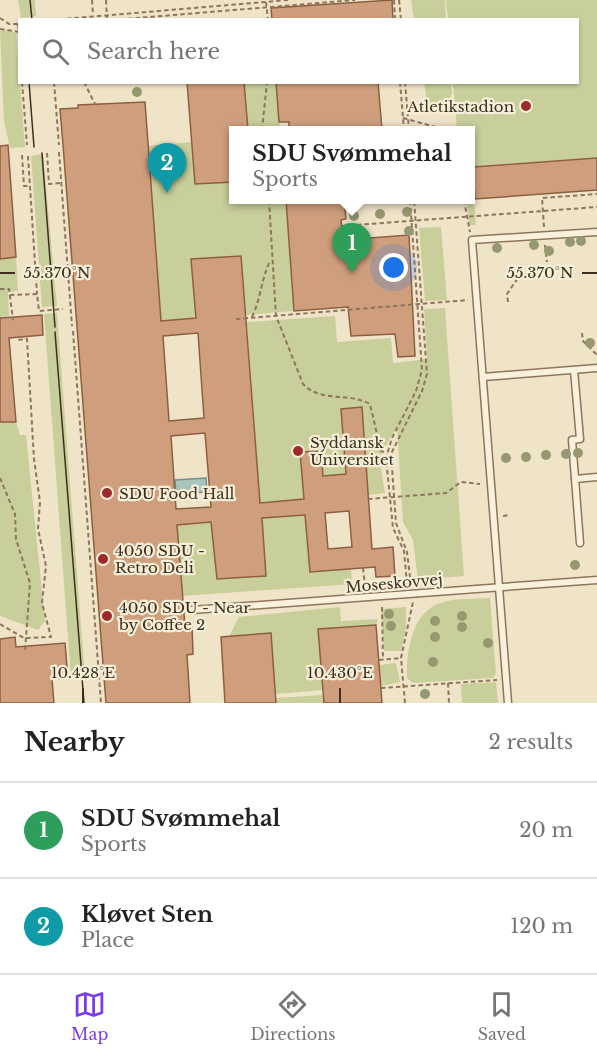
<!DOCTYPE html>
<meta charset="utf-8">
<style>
body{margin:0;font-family:"Libre Baskerville",serif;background:#f6f6f6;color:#222}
.you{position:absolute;left:394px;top:268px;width:21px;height:21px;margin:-15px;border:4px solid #fff;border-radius:50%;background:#1a73e8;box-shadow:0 0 0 9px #1a73e833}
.badge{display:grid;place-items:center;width:39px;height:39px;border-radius:50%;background:#7c3aed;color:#fff;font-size:20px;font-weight:700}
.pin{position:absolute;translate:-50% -50px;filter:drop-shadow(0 2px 3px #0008)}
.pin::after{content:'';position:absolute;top:32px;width:21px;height:18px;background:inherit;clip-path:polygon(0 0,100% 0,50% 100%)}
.popup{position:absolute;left:229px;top:126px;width:246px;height:78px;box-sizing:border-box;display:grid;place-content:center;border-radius:0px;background:#fff;filter:drop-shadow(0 2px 4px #0005);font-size:20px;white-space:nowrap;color:#767676}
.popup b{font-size:22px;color:#222}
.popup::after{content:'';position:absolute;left:50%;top:100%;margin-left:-12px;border:12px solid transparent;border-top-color:#fff}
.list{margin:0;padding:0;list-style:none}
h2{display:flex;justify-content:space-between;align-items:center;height:78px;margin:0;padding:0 24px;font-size:26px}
h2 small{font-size:20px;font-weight:400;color:#767676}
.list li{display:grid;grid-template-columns:39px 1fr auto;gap:18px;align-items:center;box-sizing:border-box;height:96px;padding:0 24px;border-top:2px solid #e0e0e0}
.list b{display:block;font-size:22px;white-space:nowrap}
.list p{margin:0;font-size:20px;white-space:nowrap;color:#767676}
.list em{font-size:20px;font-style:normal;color:#767676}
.icon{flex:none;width:33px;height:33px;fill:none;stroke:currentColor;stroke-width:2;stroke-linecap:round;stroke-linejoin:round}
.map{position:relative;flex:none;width:597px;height:703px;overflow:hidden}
.search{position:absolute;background:#fff;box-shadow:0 2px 4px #0004;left:18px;right:18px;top:18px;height:66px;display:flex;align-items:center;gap:15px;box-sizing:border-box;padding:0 21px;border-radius:0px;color:#767676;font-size:22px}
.sheet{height:270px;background:#fff}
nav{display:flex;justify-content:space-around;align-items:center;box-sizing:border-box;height:84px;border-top:2px solid #e0e0e0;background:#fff;font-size:16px;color:#767676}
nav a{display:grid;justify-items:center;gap:3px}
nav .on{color:#7c3aed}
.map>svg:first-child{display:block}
.green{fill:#c9cf9b}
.water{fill:#a9c4bc;stroke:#6f938a;stroke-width:1.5}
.building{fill:#cf9f7d;stroke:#8d5f41;stroke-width:1.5;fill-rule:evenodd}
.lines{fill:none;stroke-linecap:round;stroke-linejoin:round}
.lane-casing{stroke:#8d765c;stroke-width:9}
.path{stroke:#8d765c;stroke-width:2;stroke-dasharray:4.5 3;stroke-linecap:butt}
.lane{stroke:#faf1dc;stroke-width:6}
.tram{stroke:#3d2e20;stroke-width:1.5}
.tree{fill:#96986f}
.ticks{fill:none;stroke:#3d2e20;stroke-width:2}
.poi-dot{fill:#9e2a2b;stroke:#f7eed8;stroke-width:2}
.labels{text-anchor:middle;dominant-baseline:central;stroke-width:4.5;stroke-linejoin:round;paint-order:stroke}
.poi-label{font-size:15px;fill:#3d2e20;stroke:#f7eed8;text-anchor:start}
.street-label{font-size:15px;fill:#3d2e20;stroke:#f7eed8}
.ticks-label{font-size:15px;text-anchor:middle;fill:#3d2e20;stroke:#f7eed8;stroke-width:4.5;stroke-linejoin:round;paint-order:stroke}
</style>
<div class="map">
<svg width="597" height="703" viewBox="0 0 597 703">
<rect width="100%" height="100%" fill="#f0e4c8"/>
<g class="green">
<polygon points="18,0 35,0 36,16 21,18"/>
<polygon points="411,0 445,0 446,19 414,19"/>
<polygon points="446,0 597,0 597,158 472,166 476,225 469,225 467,200 470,200 470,130 457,130 453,83 578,82 578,20 448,19"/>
<polygon points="9,30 16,33 25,147 10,148 4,121 0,31"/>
<polygon points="244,83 276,83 280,130 248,130"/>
<polygon points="424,83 451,83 452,93 445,111 429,112"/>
<polygon points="192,142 195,184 215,183 229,159 233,202 286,200 294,311 246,315 241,256 192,259 196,318 161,321 157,262 123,265 148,146"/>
<polygon points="43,154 57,306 42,307 31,156"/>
<polygon points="441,227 447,300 425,301 419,228"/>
<polygon points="16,257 18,291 8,292 9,316 0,317 0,259"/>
<polygon points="445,308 464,576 418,580 413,540 403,522 397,427 379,457 385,493 368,495 361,407 341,409 346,474 304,499 260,503 247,322 335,316 337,342 391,338 393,363 427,359 424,309"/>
<polygon points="57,313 85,677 71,678 44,314"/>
<polygon points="0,422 16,422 20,435 26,435 45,621 38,630 0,616"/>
<polygon points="305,515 310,571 351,568 352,584 182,596 177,525 211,522 217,579 265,576 262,518"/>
<path d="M490,598l6,75 -3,5 -80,5 -6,-5c-1,-27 5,-68 36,-76 14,-4 32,-3 47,-4z"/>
<polygon points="340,607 341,621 378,619 376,625 318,629 323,690 275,694 271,634 229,636 239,617"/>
<polygon points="406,607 406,629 401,651 384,651 381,609"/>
<polygon points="396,663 400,682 381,686 379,665"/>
<polygon points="496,682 498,703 462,703 461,684"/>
<polygon points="323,695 324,703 277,703 276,698"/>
</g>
<polygon class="water" points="206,478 207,492 176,494 175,480"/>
<g class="building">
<polygon points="392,0 393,20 272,20 271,8"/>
<polygon points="187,82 244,82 248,130 234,130 234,182 195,184"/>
<polygon points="276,82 378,82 382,130 289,130 289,122 279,122"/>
<path d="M145,102l16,219 35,-3 -5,-59 50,-3 19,247 44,-4 -4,-47 21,-1 2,25 23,-2 -5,-65 21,-2 10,142 21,-2 2,29 -19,1 -1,-10 -65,5 -5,-57 -43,3 4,58 -49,3 -6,-57 -34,3 8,101 7,-1 1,29 -6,1 3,48h-84l-43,-558 -3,-36 18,-1v-3zM198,333l6,85 -35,3 -6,-85zM205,433l6,74 -35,2 -5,-73zM349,511l3,36 -24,2 -3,-36z"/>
<polygon points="8,145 16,257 0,259 0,146"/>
<polygon points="597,158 597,190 475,199 473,167"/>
<polygon points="286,200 344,200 346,219 341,220 343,240 409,235 415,356 398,357 395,334 351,336 348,307 294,311"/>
<polygon points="42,315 43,335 9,338 16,422 0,422 0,318"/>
<polygon points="376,625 382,703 324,703 318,629"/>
<polygon points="271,633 276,703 225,703 221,637"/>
<polygon points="15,637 16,647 65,643 68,678 52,679 54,703 0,703 0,639"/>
</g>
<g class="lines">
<g class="lane-casing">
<g id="lane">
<polyline points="574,370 580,439 572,440 580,543"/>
<polyline points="483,377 597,368"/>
<polyline points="575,479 597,477"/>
<polyline points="192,610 597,580"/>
<polyline points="508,703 472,240 597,232"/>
</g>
</g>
<g class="path">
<polyline points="92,0 93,15"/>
<polyline points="106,0 107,20"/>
<polyline points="394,0 395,20"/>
<polyline points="399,0 401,20"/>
<polyline points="266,2 268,20"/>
<polyline points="0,18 9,24 20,24"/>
<polyline points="52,20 288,0"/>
<polyline points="113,20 355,0"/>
<polyline points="18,24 20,44"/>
<polyline points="0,29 20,32"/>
<polyline points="22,82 27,145"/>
<polyline points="54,82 59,145"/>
<polyline points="84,82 95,104"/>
<polyline points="400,82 404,130"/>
<polyline points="405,82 409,130"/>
<polyline points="403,118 446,130"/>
<polyline points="262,130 267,82"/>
<polyline points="59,152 72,326"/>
<polyline points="47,153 49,184 61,183"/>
<polyline points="22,155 24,186 28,186"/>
<polyline points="28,156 37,294"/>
<path d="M269,200l7,116 27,68c18,19 45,8 67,20l11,47 6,2"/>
<polyline points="464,200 470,232"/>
<polyline points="342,226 597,207"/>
<polyline points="544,227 542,198 597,194"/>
<polyline points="545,245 547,262"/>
<polyline points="0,289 9,289 13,320"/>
<polyline points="10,295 37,294 39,311 63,309"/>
<polyline points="508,302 507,294 522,272 522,264"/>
<path d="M252,317c9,-19 9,-37 18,-56"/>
<polyline points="236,319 468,300"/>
<polyline points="73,331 101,703"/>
<polyline points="582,333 583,341 597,355"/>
<polyline points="0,478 15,514 16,539 30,583 25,651"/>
<polyline points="368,499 446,493 461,482 480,484"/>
<polyline points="503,516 510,515"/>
<polyline points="363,568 365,586"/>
<polyline points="407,584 404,551 393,528 386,458 392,438 416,391 422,370 410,200"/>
<polyline points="365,585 407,582"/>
<polyline points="411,585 407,552 396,523 391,454 422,391 427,374 414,200"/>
<polyline points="382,607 383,660"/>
<polyline points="0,624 24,638 51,637 42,603 46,566 38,529 40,502 34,459 27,339 16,340"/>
<polyline points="379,660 401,658"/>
<polyline points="448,683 449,703"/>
<polyline points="381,688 497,680"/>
<polyline points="405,703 401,658 413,602"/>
</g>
<use href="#lane" class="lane"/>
<g class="tram">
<polyline points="30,0 32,20"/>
<polyline points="29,82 34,147"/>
<polyline points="42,153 55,327"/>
<polyline points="55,332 84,703"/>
</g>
</g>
<g class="tree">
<circle cx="137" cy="92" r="5"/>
<circle cx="407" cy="212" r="5"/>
<circle cx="380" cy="214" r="5"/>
<circle cx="354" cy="216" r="5"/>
<circle cx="409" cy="231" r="5"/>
<circle cx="581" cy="241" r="5"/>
<circle cx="570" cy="242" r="5"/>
<circle cx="534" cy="245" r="5"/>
<circle cx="497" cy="248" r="5"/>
<circle cx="549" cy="251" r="5"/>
<circle cx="590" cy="343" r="5"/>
<circle cx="578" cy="453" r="5"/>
<circle cx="566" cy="454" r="5"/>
<circle cx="546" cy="455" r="5"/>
<circle cx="526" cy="457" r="5"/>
<circle cx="506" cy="458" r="5"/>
<circle cx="575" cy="565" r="5"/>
<circle cx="389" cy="614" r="5"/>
<circle cx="462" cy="616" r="5"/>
<circle cx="435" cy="621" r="5"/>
<circle cx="391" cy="626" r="5"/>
<circle cx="462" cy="627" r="5"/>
<circle cx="435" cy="637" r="5"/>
<circle cx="488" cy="643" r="5"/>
<circle cx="433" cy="662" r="5"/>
<circle cx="425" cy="694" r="5"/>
</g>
<path class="ticks" d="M0,273h15M582,273h15M83,688v15M340,688v15"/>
<g class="poi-dot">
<circle cx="526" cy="106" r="6"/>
<circle cx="298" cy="451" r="6"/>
<circle cx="107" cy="493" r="6"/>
<circle cx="103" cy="559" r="6"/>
<circle cx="107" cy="616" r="6"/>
</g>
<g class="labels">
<g class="poi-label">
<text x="514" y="106" text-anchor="end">Atletikstadion</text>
<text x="310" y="442">Syddansk<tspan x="310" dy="17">Universitet</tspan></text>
<text x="119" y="493">SDU Food Hall</text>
<text x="115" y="550">4050 SDU -<tspan x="115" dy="17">Retro Deli</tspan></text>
<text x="119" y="607">4050 SDU - Near<tspan x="119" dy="17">by Coffee 2</tspan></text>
</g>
<g class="street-label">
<text transform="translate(394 583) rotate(-5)">Moseskovvej</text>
</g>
</g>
<g class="ticks-label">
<text x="57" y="278">55.370°N</text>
<text x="540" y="278">55.370°N</text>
<text x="83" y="678">10.428°E</text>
<text x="340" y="678">10.430°E</text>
</g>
</svg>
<div class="you"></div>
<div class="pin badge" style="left:352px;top:273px;background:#2e9e5b">1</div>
<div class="popup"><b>SDU Svømmehal</b>Sports</div>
<div class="pin badge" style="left:167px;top:193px;background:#0f9aa8">2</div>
<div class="search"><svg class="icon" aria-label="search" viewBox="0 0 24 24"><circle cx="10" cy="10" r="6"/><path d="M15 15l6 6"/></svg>Search here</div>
</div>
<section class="sheet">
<h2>Nearby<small>2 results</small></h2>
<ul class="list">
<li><span class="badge" style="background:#2e9e5b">1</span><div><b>SDU Svømmehal</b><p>Sports</p></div><em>20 m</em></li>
<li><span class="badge" style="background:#0f9aa8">2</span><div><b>Kløvet Sten</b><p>Place</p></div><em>120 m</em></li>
</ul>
</section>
<nav>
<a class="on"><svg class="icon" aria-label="map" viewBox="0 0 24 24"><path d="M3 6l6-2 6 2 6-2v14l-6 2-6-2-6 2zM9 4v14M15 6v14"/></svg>Map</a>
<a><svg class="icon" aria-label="directions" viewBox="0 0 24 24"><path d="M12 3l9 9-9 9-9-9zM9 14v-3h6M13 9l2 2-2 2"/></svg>Directions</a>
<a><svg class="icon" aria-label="saved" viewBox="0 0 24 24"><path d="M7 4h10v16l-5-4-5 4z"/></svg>Saved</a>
</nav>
